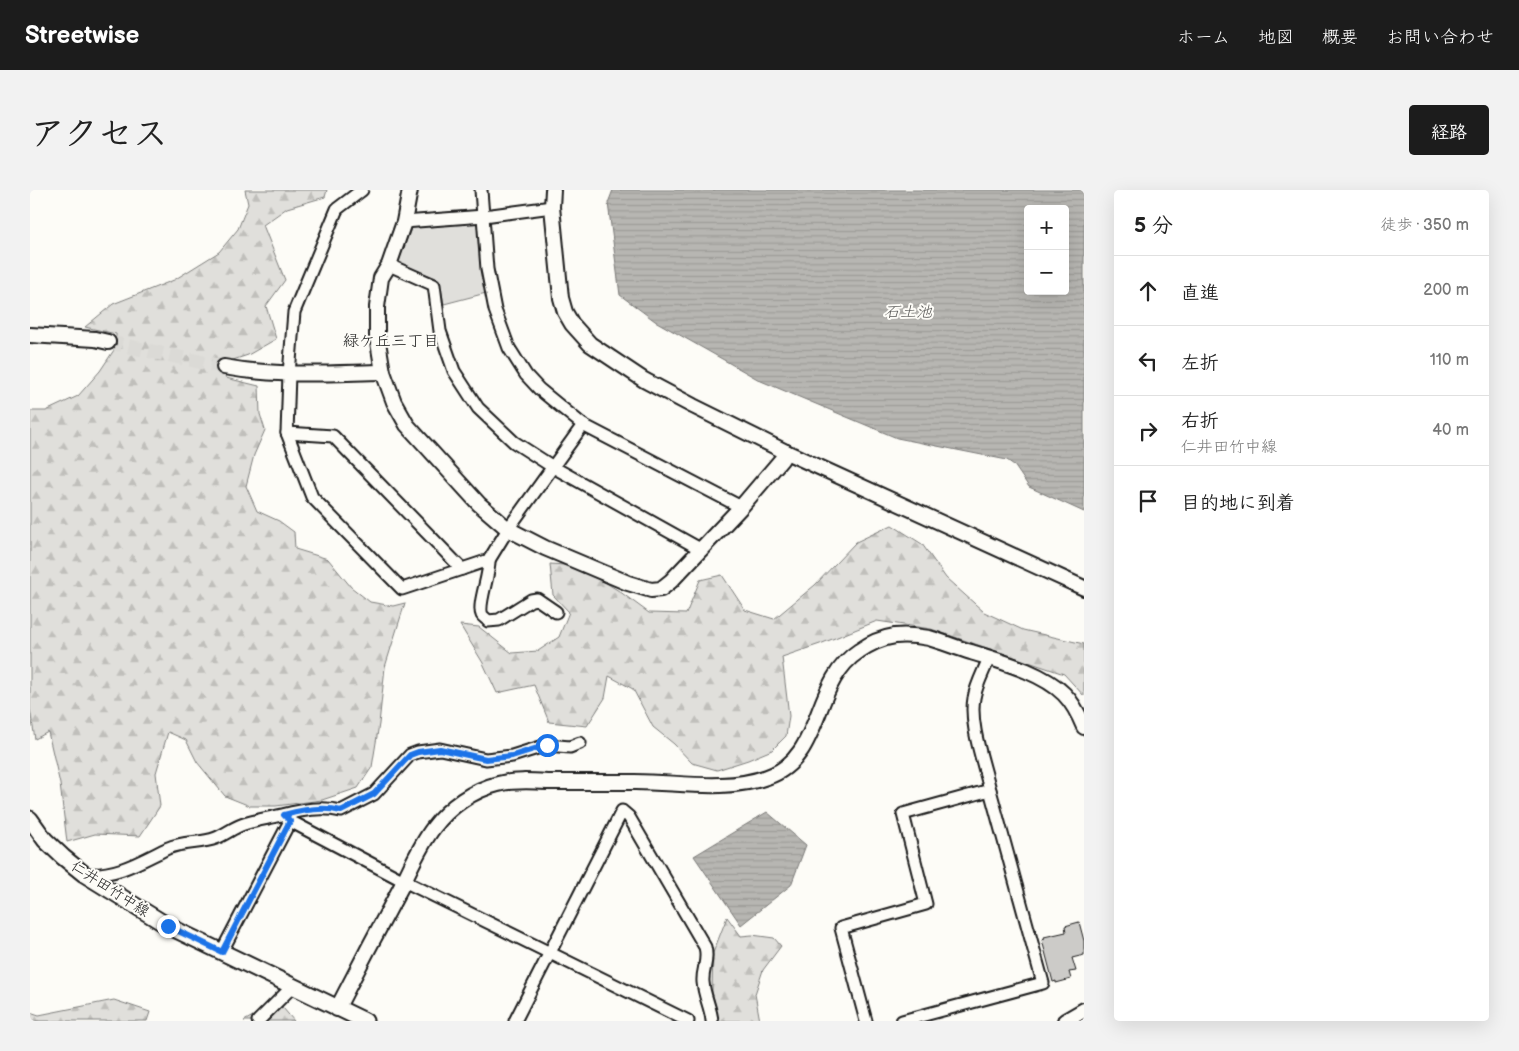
<!DOCTYPE html>
<html lang="ja">
<meta charset="utf-8">
<style>
body{margin:0;font-family:"Balsamiq Sans","Klee One",sans-serif;background:#f2f2f2;color:#222}
.controls{position:absolute;right:15px;top:15px;display:grid;overflow:hidden;border-radius:5px;box-shadow:0 5px 20px #0002}
.controls button{width:45px;height:45px;display:grid;place-items:center;padding:0;border:0;border-bottom:1px solid #e0e0e0;background:#fff;color:#222;font:25px sans-serif}
.stop{position:absolute;width:15px;height:15px;margin:-11px;border:4px solid #1a73e8;border-radius:50%;background:#fff}
.stop.end{background:#1a73e8;border-color:#fff;box-shadow:0 1px 5px #0008}
.list{margin:0;padding:0;list-style:none}
h2{display:flex;justify-content:space-between;align-items:center;height:65px;margin:0;padding:0 20px;font-size:21px}
h2 small{font-size:16px;font-weight:400;color:#767676}
.list li{display:grid;grid-template-columns:32px 1fr auto;gap:15px;align-items:center;box-sizing:border-box;height:70px;padding:0 20px;border-top:1px solid #e0e0e0}
.list b{display:block;font-size:19px;white-space:nowrap}
.list p{margin:0;font-size:16px;white-space:nowrap;color:#767676}
.list em{font-size:16px;font-style:normal;color:#767676}
.icon{flex:none;width:28px;height:28px;fill:none;stroke:currentColor;stroke-width:2;stroke-linecap:round;stroke-linejoin:round}
.map{position:relative;flex:none;width:1054px;height:831px;overflow:hidden;border-radius:5px}
header{display:flex;align-items:center;gap:30px;box-sizing:border-box;height:70px;padding:0 25px;background:#1c1c1c;color:#fff}
header strong{font-size:24px}
nav{display:flex;gap:28px;margin-inline-start:auto;font-size:18px}
.intro{display:flex;align-items:center;justify-content:space-between;box-sizing:border-box;height:120px;padding:0 30px}
h1{margin:0;font-size:35px}
.button{padding:12px 22px;border-radius:5px;background:#1c1c1c;color:#fff;font-size:18px;font-weight:700}
main{display:flex;gap:30px;padding:0 30px}
aside{flex:1;background:#fff;border-radius:5px;box-shadow:0 5px 20px #0002}
.map>svg:first-child{display:block}
.forest{fill:url(#forest-firs);stroke:#7e7e7c}
.park{fill:#e0dfdb;stroke:#7e7e7c}
.water{fill:url(#water-rules);stroke:#797876;fill-rule:evenodd}
.building{fill:#cccbc8;stroke:#1c1c1c}
.lines{fill:none;stroke-linecap:round;stroke-linejoin:round}
.tertiary-tunnel{stroke:#dbdad6;stroke-width:14;stroke-dasharray:14 7;stroke-linecap:butt}
.minor-casing{stroke:#1c1c1c;stroke-width:15}
.tertiary-casing{stroke:#1c1c1c;stroke-width:18}
.secondary-casing{stroke:#1c1c1c;stroke-width:19}
.minor{stroke:#fdfcf7;stroke-width:11}
.tertiary{stroke:#fdfcf7;stroke-width:14}
.secondary{stroke:#fdfcf7;stroke-width:15}
.route{stroke:#1a73e8;stroke-width:6}
.labels{text-anchor:middle;dominant-baseline:central;stroke-width:4;stroke-linejoin:round;paint-order:stroke}
.street-label{font-size:15px;fill:#1c1c1c;stroke:#fdfcf7}
.water-label{font-size:16px;font-style:italic;fill:#5a5a58;stroke:#fdfcf7}
.neighbourhood-label{font-size:16px;fill:#1c1c1c;stroke:#fdfcf7}
</style>
<header>
<strong>Streetwise</strong>
<nav><a>ホーム</a><a>地図</a><a>概要</a><a>お問い合わせ</a></nav>
</header>
<div class="intro"><h1>アクセス</h1><a class="button">経路</a></div>
<main>
<div class="map">
<svg width="1054" height="831" viewBox="0 0 1054 831">
<defs>
<pattern id="forest-firs" width="22" height="20" patternUnits="userSpaceOnUse" patternTransform="scale(1.25)"><rect width="22" height="20" fill="#e0dfdb"/><path d="M5 1l3.5 6h-7zM16 11l3.5 6h-7z" fill="#c0bfbb"/></pattern>
<pattern id="water-rules" width="6" height="5" patternUnits="userSpaceOnUse" patternTransform="scale(1.25)"><rect width="6" height="5" fill="#b7b6b2"/><path d="M0 2.5h6" fill="none" stroke="#9d9c98"/></pattern>
</defs>
<rect width="100%" height="100%" fill="#fdfcf7"/>
<filter id="ink" filterUnits="userSpaceOnUse"><feTurbulence type="fractalNoise" baseFrequency=".02" numOctaves="2"/><feDisplacementMap in="SourceGraphic" scale="10" xChannelSelector="R" yChannelSelector="G"/><feConvolveMatrix kernelMatrix="1 2 1 2 8 2 1 2 1" color-interpolation-filters="sRGB"/></filter>
<g filter="url(#ink)">
<g class="forest">
<polygon points="215,0 297,0 295,7 257,18 233,35 255,90 236,116 246,149 218,165 194,173 196,188 229,196 230,224 235,240 224,265 216,296 227,321 249,331 264,342 265,359 298,369 321,397 340,412 363,416 375,413 355,477 349,534 342,577 328,598 292,610 246,616 220,616 195,606 167,572 156,550 138,542 126,583 130,616 110,646 65,644 37,652 30,594 18,542 5,549 0,519 0,221 16,221 48,206 70,181 86,157 86,144 55,137 83,114 144,90 189,62 208,39 218,14"/>
<polygon points="862,335 892,354 916,388 954,422 993,440 1054,454 1054,506 1034,484 901,439 847,431 790,454 752,467 759,526 756,546 742,560 718,570 687,580 662,573 644,554 623,537 603,499 579,486 575,508 557,536 519,532 504,495 467,503 453,473 430,435 449,437 482,463 508,461 529,447 539,422 523,405 520,374 549,376 589,401 619,423 656,424 670,390 692,385 715,420 744,429 785,395 826,352"/>
<polygon points="697,727 711,746 722,745 744,748 751,756 733,780 725,804 730,831 689,831 682,801 683,763"/>
<polygon points="84,810 120,822 117,831 0,831 0,822 9,825"/>
<polygon points="248,812 264,831 214,831"/>
</g>
<polygon class="park" points="450,30 456,103 414,114 409,89 368,73 382,36"/>
<g class="water">
<path d="M583,0h471v322l-55,-25 -15,-22 -7,-5 -110,-22 -136,-57 -106,-60 -35,-26 -12,-92zM998,19h37v82h-37z"/>
<polygon points="737,622 776,655 761,695 711,735 664,666"/>
</g>
<polygon class="building" points="1049,732 1054,751 1054,765 1042,768 1046,781 1039,782 1041,789 1026,793 1026,791 1023,792 1012,750 1015,749 1014,747 1036,742 1035,736"/>
<g class="lines">
<polyline class="tertiary-tunnel" points="78,152 194,177"/>
<g class="minor-casing">
<g id="minor">
<polyline points="332,0 307,19 264,122 259,184 257,243 282,307 372,399 459,370 478,339 553,235"/>
<polyline points="451,0 457,79 465,120 479,158 496,185 509,199 553,235 711,317"/>
<polyline points="374,32 454,26 522,17"/>
<polyline points="359,75 404,95 410,141 424,181 448,218 484,252 523,277 672,360"/>
<polyline points="257,243 303,246 432,379"/>
<path d="M459,370c1,15 -12,45 -7,55 1,2 5,4 6,6l11,-1 32,-20 6,-1 19,13"/>
<path d="M959,468c-5,13 -13,27 -15,40 -5,27 10,65 16,92"/>
<polyline points="254,625 260,631 374,691 658,831"/>
<path d="M55,684c31,3 56,-13 83,-26 16,-7 33,-4 48,-10 10,-4 18,-11 28,-14 9,-3 20,-5 29,-7 23,-5 45,-12 68,-6l33,-17 36,-39 8,-3 22,-3 46,10 26,-3 35,-11 23,2 10,-4"/>
<polyline points="192,761 260,631"/>
<polyline points="228,831 262,797"/>
<path d="M485,831l107,-210 7,6 76,130c4,14 -3,22 -2,35 1,14 8,26 9,39"/>
<polyline points="836,831 811,738 896,714 873,624 960,600 1013,793 872,831"/>
</g>
</g>
<g class="tertiary-casing">
<g id="tertiary">
<polyline points="380,0 374,32 359,75 351,88 347,117 347,146 353,182 364,212 377,235 449,314 478,339 515,358 598,393 621,400 631,399 641,391 711,317 751,270 756,262"/>
<polyline points="523,0 522,17 531,108 535,122 542,134 560,154 614,190 663,216 756,262 1054,398"/>
<polyline points="0,145 65,149 78,152"/>
<path d="M194,177c53,10 105,6 159,5"/>
<path d="M307,819c21,-41 42,-81 64,-122 10,-20 19,-42 33,-60 15,-20 39,-37 64,-43 15,-4 33,-3 49,-2 29,0 59,0 88,0 43,0 90,10 132,-5 57,-19 44,-95 92,-126 10,-7 23,-13 36,-15 10,-1 23,0 34,2 14,4 28,10 42,14 28,9 71,20 93,42 9,9 15,21 20,33"/>
<polyline points="1035,831 1054,820"/>
</g>
</g>
<g class="secondary-casing">
<polyline id="secondary" points="0,629 15,650 33,667 54,684 138,736 335,831"/>
</g>
<use href="#minor" class="minor"/>
<use href="#tertiary" class="tertiary"/>
<use href="#secondary" class="secondary"/>
</g>
</g>
<g class="lines" filter="url(#ink)">
<path class="route" d="M138,736l54,26 68,-131 -6,-6c18,-5 39,-9 57,-4l33,-17 36,-39 8,-3 22,-3 46,10 26,-3 35,-11"/>
</g>
<g class="labels">
<g class="street-label">
<text transform="translate(80 699) rotate(33)">仁井田竹中線</text>
</g>
<g class="water-label">
<text x="878" y="122">石土池</text>
</g>
<g class="neighbourhood-label">
<text x="361" y="151">緑ケ丘三丁目</text>
</g>
</g>
</svg>
<div class="controls">
<button>+</button>
<button>−</button>
</div>
<div class="stop" style="left:517px;top:555px"></div>
<div class="stop end" style="left:138px;top:736px"></div>
</div>
<aside>
<h2>5 分<small>徒歩 · 350 m</small></h2>
<ul class="list">
<li><svg class="icon" aria-label="ahead" viewBox="0 0 24 24"><path d="M12 20V5M6 11l6-6 6 6"/></svg><div><b>直進</b></div><em>200 m</em></li>
<li><svg class="icon" aria-label="left" viewBox="0 0 24 24"><path d="M17 20v-9H6M10 6l-5 5 5 5"/></svg><div><b>左折</b></div><em>110 m</em></li>
<li><svg class="icon" aria-label="right" viewBox="0 0 24 24"><path d="M7 20v-9h11M14 6l5 5-5 5"/></svg><div><b>右折</b><p>仁井田竹中線</p></div><em>40 m</em></li>
<li><svg class="icon" aria-label="arrive" viewBox="0 0 24 24"><path d="M6 21V4h12l-3 4 3 4H6"/></svg><div><b>目的地に到着</b></div></li>
</ul>
</aside>
</main>
